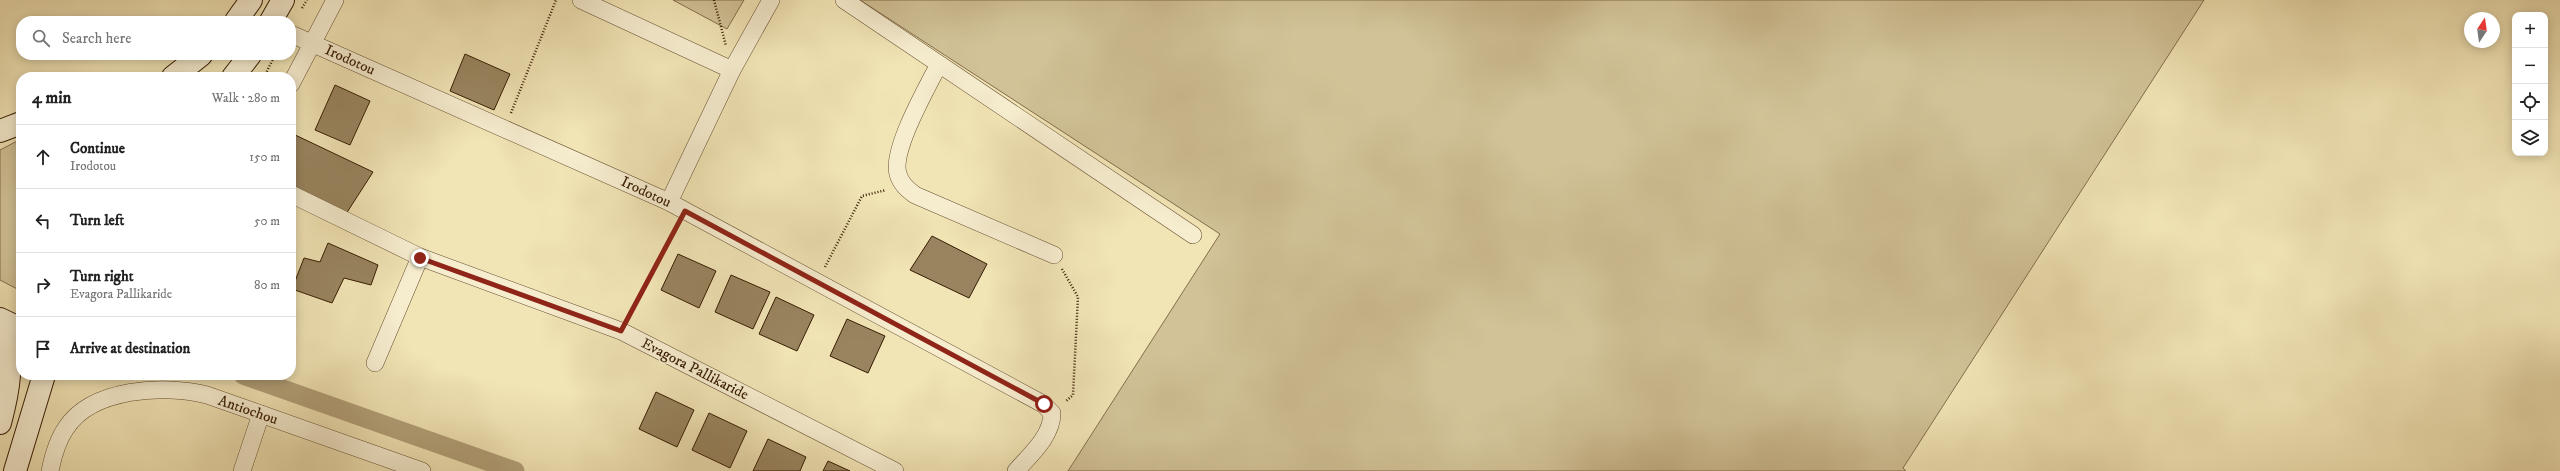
<!DOCTYPE html>
<meta charset="utf-8">
<style>
body{margin:0;font-family:"IM FELL DW Pica",serif;background:#f6f6f6;color:#222}
.controls{position:absolute;right:12px;top:12px;display:grid;overflow:hidden;border-radius:8px;box-shadow:0 2px 10px #0003}
.controls button{width:36px;height:36px;display:grid;place-items:center;padding:0;border:0;border-bottom:1px solid #e0e0e0;background:#fff;color:#222;font:20px sans-serif}
.compass{position:absolute;left:2464px;top:12px;width:36px;height:36px;border-radius:50%;background:#fff;box-shadow:0 2px 10px #0003;rotate:13deg}
.stop{position:absolute;width:12px;height:12px;margin:-9px;border:3px solid #8f2418;border-radius:50%;background:#fff}
.stop.end{background:#8f2418;border-color:#fff;box-shadow:0 1px 4px #0008}
.list{margin:0;padding:0;list-style:none}
h2{display:flex;justify-content:space-between;align-items:center;height:52px;margin:0;padding:0 16px;font-size:17px}
h2 small{font-size:13px;font-weight:400;color:#767676}
.list li{display:grid;grid-template-columns:26px 1fr auto;gap:12px;align-items:center;box-sizing:border-box;height:64px;padding:0 16px;border-top:1px solid #e0e0e0}
.list b{display:block;font-size:15px;white-space:nowrap}
.list p{margin:0;font-size:13px;white-space:nowrap;color:#767676}
.list em{font-size:13px;font-style:normal;color:#767676}
.icon{flex:none;width:22px;height:22px;fill:none;stroke:currentColor;stroke-width:2;stroke-linecap:round;stroke-linejoin:round}
.map{position:relative;flex:none;width:2560px;height:471px;overflow:hidden}
.search{position:absolute;background:#fff;box-shadow:0 2px 10px #0003;left:16px;top:16px;width:280px;height:44px;display:flex;align-items:center;gap:10px;box-sizing:border-box;padding:0 14px;border-radius:16px;color:#767676;font-size:15px}
.panel{position:absolute;background:#fff;box-shadow:0 2px 10px #0003;left:16px;top:72px;width:280px;height:308px;border-radius:16px}
.map>svg:first-child{display:block}
.green{fill:#d1c297;stroke:#846e4c}
.lines{fill:none;stroke-linecap:round;stroke-linejoin:round}
.canal{stroke:#b2a078;stroke-width:19}
.building{fill:#98845f;stroke:#371b02}
.minor-casing{stroke:#664d2f;stroke-width:18}
.secondary-casing{stroke:#371b02;stroke-width:24}
.path{stroke:#371b02;stroke-width:2.5;stroke-dasharray:1 2;stroke-linecap:butt}
.minor{stroke:#f6edcf;stroke-width:17}
.secondary{stroke:#f6edcf;stroke-width:22}
.route{stroke:#8f2418;stroke-width:5}
.labels{text-anchor:middle;dominant-baseline:central;stroke-width:3;stroke-linejoin:round;paint-order:stroke}
.street-label{font-size:15px;fill:#371b02;stroke:#f6edcf}
</style>
<div class="map">
<svg width="2560" height="471" viewBox="0 0 2560 471">
<rect width="100%" height="100%" fill="#f1e4b5"/>
<filter id="stains"><feTurbulence type="fractalNoise" baseFrequency=".005" numOctaves="4"/><feColorMatrix values="0 0 0 0 .2 0 0 0 0 .09 0 0 0 0 .02 0 0 0 .5 -.17"/></filter>
<radialGradient id="worn" r=".72"><stop offset=".6" stop-color="#630" stop-opacity="0"/><stop offset="1" stop-color="#630" stop-opacity=".3"/></radialGradient>
<g class="green">
<polygon points="673,0 744,0 727,29"/>
<polygon points="860,0 2204,0 1903,468 1906,471 1068,471 1220,234"/>
<polygon points="21,139 21,291 0,280 0,150"/>
</g>
<g class="lines">
<polyline class="canal" points="243,375 515,471"/>
</g>
<g class="building">
<polygon points="465,54 510,74 494,110 450,91"/>
<polygon points="335,85 370,101 350,145 315,130"/>
<polygon points="291,133 373,172 346,214 291,186"/>
<polygon points="932,236 987,264 969,298 910,270"/>
<polygon points="328,243 378,265 371,285 344,278 332,303 292,289 304,258 320,262"/>
<polygon points="678,254 716,271 699,308 661,290"/>
<polygon points="731,275 770,292 753,329 715,312"/>
<polygon points="776,297 814,315 797,351 759,334"/>
<polygon points="847,319 885,336 868,373 830,356"/>
<polygon points="656,392 694,410 677,447 639,429"/>
<polygon points="709,413 747,431 730,468 692,450"/>
<polygon points="768,439 806,457 800,471 753,471"/>
<polygon points="828,461 850,471 823,471"/>
</g>
<g class="lines">
<g class="minor-casing">
<g id="minor">
<polyline points="581,0 732,70"/>
<polyline points="844,0 1193,235"/>
<path d="M291,34l378,168 374,202 9,9c0,23 -21,41 -36,58"/>
<path d="M939,64c-12,24 -48,86 -41,110 3,10 9,15 17,21l139,60"/>
<polyline points="291,84 335,0"/>
<polyline points="291,194 420,257 621,331 895,471"/>
<polyline points="669,202 732,70 771,0"/>
<polyline points="375,363 420,257"/>
<path d="M50,471c3,-15 7,-30 16,-43 26,-40 99,-44 141,-33l215,76"/>
<polyline points="242,471 261,414"/>
</g>
</g>
<g class="secondary-casing">
<g id="secondary">
<polyline points="236,21 251,0"/>
<polyline points="271,21 283,0"/>
<polyline points="173,77 201,55"/>
<polyline points="233,77 250,55"/>
<polyline points="0,131 21,123"/>
<polyline points="0,319 21,329"/>
<path d="M0,328c16,29 8,65 0,95"/>
<polyline points="15,471 44,375"/>
</g>
</g>
<g class="path">
<polyline points="714,0 726,46"/>
<polyline points="302,8 307,0"/>
<polyline points="264,77 275,55"/>
<polyline points="511,113 556,0"/>
<polyline points="825,267 862,196 886,190"/>
<polyline points="1062,269 1078,297 1073,395 1065,402"/>
<polyline points="629,317 677,225"/>
</g>
<use href="#minor" class="minor"/>
<use href="#secondary" class="secondary"/>
</g>
<g class="lines">
<polyline class="route" points="420,258 621,331 685,211 1044,404"/>
</g>
<g class="labels">
<g class="street-label">
<text transform="translate(350 60) rotate(24)">Irodotou</text>
<text transform="translate(646 192) rotate(25)">Irodotou</text>
<text transform="translate(695 369) rotate(27)">Evagora Pallikaride</text>
<text transform="translate(248 410) rotate(19)">Antiochou</text>
</g>
</g>
<rect width="100%" height="100%" filter="url(#stains)"/>
<rect width="100%" height="100%" fill="url(#worn)"/>
</svg>
<div class="controls">
<button>+</button>
<button>−</button>
<button><svg class="icon" aria-label="locate" viewBox="0 0 24 24"><circle cx="12" cy="12" r="6"/><path d="M12 2v4M12 18v4M2 12h4M18 12h4"/></svg></button>
<button><svg class="icon" aria-label="layers" viewBox="0 0 24 24"><path d="M12 4l9 5-9 5-9-5zM3 14l9 5 9-5"/></svg></button>
</div>
<svg class="compass" viewBox="-18 -18 36 36"><path d="M0-13l5 13h-10z" fill="#e53935"/><path d="M0 13l5-13h-10z" fill="#767676"/></svg>
<div class="stop" style="left:1044px;top:404px"></div>
<div class="stop end" style="left:420px;top:258px"></div>
<div class="search"><svg class="icon" aria-label="search" viewBox="0 0 24 24"><circle cx="10" cy="10" r="6"/><path d="M15 15l6 6"/></svg>Search here</div>
<section class="panel">
<h2>4 min<small>Walk · 280 m</small></h2>
<ul class="list">
<li><svg class="icon" aria-label="ahead" viewBox="0 0 24 24"><path d="M12 20V5M6 11l6-6 6 6"/></svg><div><b>Continue</b><p>Irodotou</p></div><em>150 m</em></li>
<li><svg class="icon" aria-label="left" viewBox="0 0 24 24"><path d="M17 20v-9H6M10 6l-5 5 5 5"/></svg><div><b>Turn left</b></div><em>50 m</em></li>
<li><svg class="icon" aria-label="right" viewBox="0 0 24 24"><path d="M7 20v-9h11M14 6l5 5-5 5"/></svg><div><b>Turn right</b><p>Evagora Pallikaride</p></div><em>80 m</em></li>
<li><svg class="icon" aria-label="arrive" viewBox="0 0 24 24"><path d="M6 21V4h12l-3 4 3 4H6"/></svg><div><b>Arrive at destination</b></div></li>
</ul>
</section>
</div>
